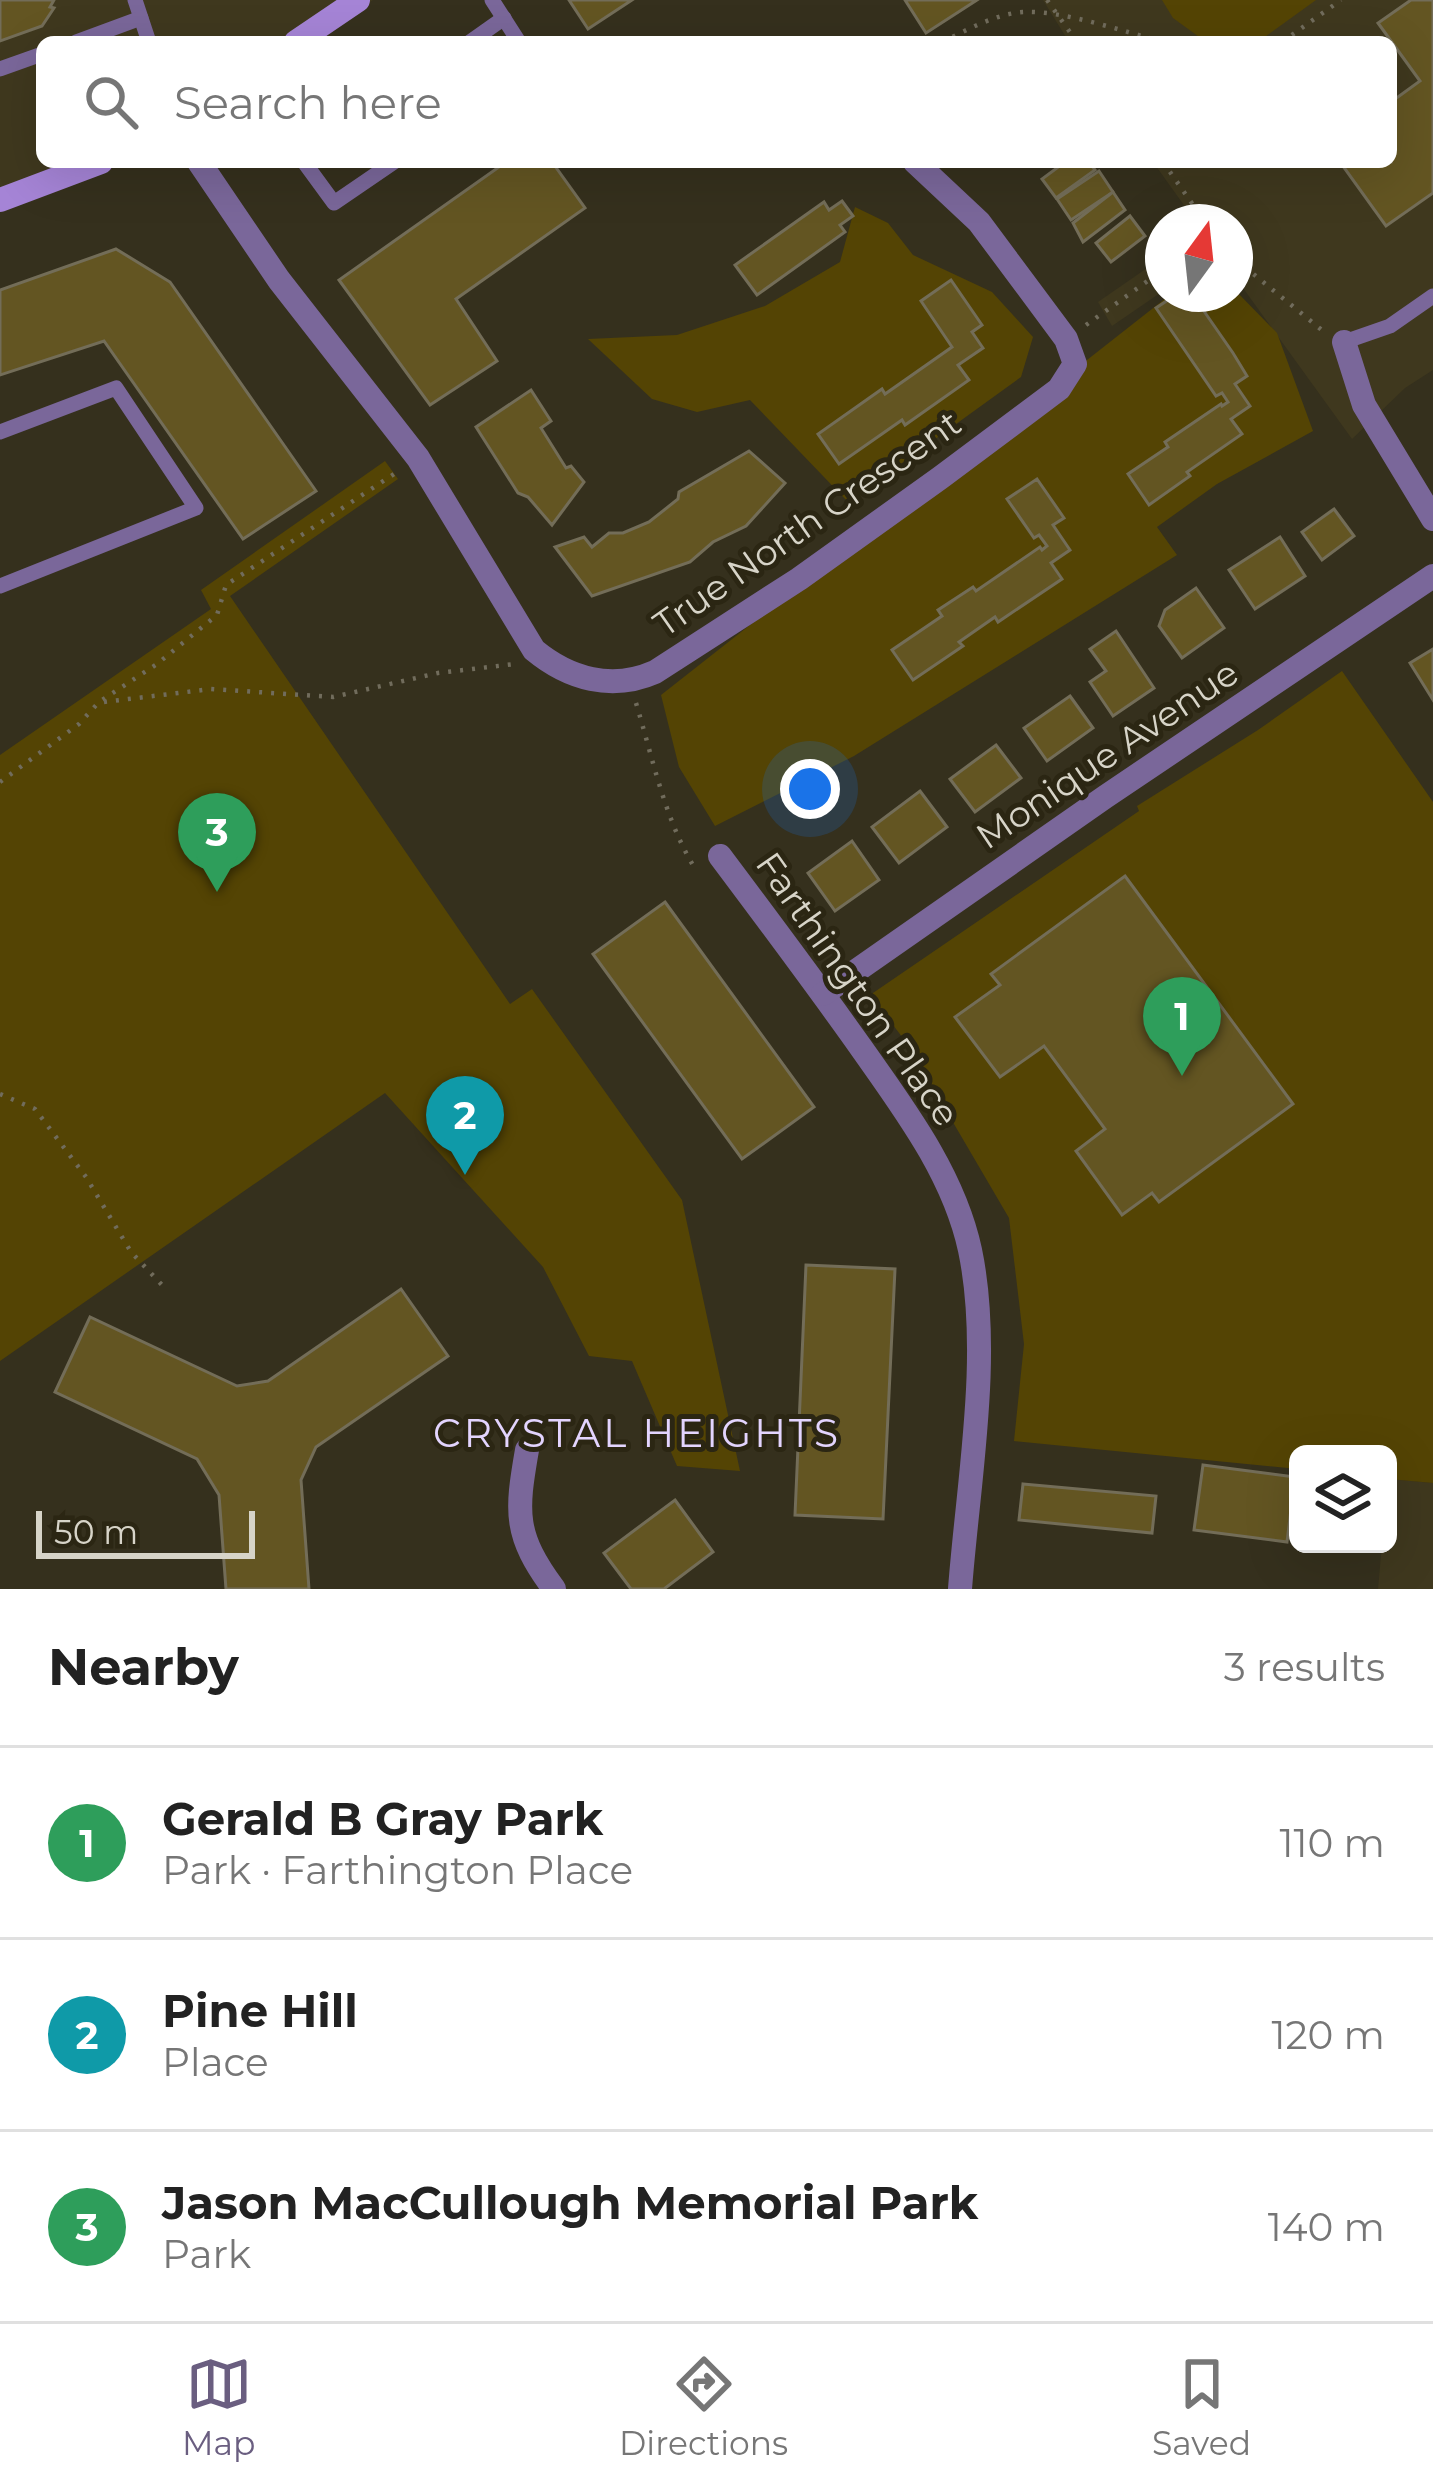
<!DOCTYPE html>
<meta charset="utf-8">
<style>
body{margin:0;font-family:Montserrat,sans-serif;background:#f6f6f6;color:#222}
.controls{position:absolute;right:36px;bottom:36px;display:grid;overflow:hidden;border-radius:18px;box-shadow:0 12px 48px #0002}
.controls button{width:108px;height:108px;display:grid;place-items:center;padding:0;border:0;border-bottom:3px solid #e0e0e0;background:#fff;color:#222;font:60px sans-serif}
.compass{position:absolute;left:1145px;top:204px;width:108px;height:108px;border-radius:50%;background:#fff;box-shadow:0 12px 48px #0002;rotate:15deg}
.scale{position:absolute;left:36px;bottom:30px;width:219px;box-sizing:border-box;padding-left:12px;border:6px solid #d7d4c8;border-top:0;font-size:33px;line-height:42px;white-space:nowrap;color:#d7d4c8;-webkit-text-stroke:9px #2b2613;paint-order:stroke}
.you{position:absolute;left:810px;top:789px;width:42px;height:42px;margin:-30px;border:9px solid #fff;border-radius:50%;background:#1a73e8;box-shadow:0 0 0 18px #1a73e833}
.badge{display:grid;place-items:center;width:78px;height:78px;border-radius:50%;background:#6a5e80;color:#fff;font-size:39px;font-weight:700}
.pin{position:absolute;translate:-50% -99px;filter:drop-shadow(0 3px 6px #0008)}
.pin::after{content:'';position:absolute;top:63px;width:42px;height:36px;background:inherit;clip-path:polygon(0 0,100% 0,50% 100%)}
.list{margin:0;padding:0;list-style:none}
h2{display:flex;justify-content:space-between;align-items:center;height:156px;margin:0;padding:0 48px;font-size:51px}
h2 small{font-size:39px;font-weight:400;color:#767676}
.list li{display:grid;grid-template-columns:78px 1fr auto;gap:36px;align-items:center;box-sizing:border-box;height:192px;padding:0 48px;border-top:3px solid #e0e0e0}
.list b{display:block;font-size:45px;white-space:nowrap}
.list p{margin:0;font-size:39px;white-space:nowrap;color:#767676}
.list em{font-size:39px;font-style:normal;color:#767676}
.icon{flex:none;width:66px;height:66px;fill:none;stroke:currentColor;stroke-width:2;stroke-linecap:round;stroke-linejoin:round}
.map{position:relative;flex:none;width:1433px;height:1589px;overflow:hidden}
.search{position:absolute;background:#fff;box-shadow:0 12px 48px #0002;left:36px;right:36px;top:36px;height:132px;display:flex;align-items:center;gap:30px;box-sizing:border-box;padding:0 42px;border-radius:18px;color:#767676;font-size:45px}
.sheet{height:732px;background:#fff}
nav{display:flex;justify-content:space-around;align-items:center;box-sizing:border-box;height:168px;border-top:3px solid #e0e0e0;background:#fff;font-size:33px;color:#767676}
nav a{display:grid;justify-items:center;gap:6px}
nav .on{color:#6a5e80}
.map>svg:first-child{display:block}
.built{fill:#3f381e}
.green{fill:#544404}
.building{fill:#635522;stroke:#736d58;stroke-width:3}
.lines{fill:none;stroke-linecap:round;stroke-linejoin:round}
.path{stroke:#716c5c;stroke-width:4.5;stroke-dasharray:3 9;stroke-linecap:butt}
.lane{stroke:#7a679a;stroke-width:15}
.street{stroke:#7a679a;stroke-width:24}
.secondary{stroke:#a584d6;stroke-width:24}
.labels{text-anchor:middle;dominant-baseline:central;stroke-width:10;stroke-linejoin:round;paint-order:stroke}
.street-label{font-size:36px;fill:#d7d4c8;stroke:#2b2613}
.neighbourhood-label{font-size:39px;letter-spacing:3px;fill:#e3d4fe;stroke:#2b2613}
</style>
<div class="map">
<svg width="1433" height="1589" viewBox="0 0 1433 1589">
<rect width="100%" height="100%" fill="#35301d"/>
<g class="built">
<polygon points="0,0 373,0 310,42 42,42 42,162 104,162 0,201"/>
<polygon points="1043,0 1433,0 1433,370 1405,388 1352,439 1235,277 1235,222 1196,222 1153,162 1391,162 1391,42 1069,42"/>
<polygon points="1163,257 1163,291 1112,326 1098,302"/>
<polygon points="1389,1479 1433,1483 1433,1589 1378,1589 1382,1544 1388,1544"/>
</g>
<g class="green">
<polygon points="1162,0 1316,0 1258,42 1206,42 1173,18"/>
<polygon points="855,207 888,223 913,255 992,292 1033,337 1021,377 848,502 750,400 697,412 652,399 588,339 677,335 765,306 840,262"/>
<polygon points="1235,290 1277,333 1313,431 1217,484 1157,527 1177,555 854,756 715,826 679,767 661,695 1171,294 1235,294"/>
<polygon points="385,461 398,479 230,596 510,1004 532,989 682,1200 740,1471 677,1466 632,1361 589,1356 543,1267 385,1093 0,1361 0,755 211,609 201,590"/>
<polygon points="1342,671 1433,802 1433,1483 1388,1479 1388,1454 1298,1454 1298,1469 1014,1441 1024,1344 1009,1218 906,1042 870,995 1139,811 1137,806 1258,730"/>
</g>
<g class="building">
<polygon points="0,0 54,0 50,7 54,8 42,26 0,41"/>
<polygon points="569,0 632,0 588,29"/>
<polygon points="905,0 977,0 926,33"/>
<polygon points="1411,0 1433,0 1433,193 1386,226 1340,162 1391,162 1391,102 1420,81 1378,23"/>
<polygon points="506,162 552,162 585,208 456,299 497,361 430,405 339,280"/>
<polygon points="1065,162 1089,162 1095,170 1056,198 1042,179"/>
<polygon points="1099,171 1113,192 1071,220 1057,199"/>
<polygon points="1113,192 1125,210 1083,242 1073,223"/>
<polygon points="842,201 853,216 840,225 845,232 757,295 735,265 824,202 829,210"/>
<polygon points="1130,216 1145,236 1111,262 1096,243"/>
<polygon points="116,249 170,282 316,491 243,539 104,341 0,375 0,290"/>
<polygon points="951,280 982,325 972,332 983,348 958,365 969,380 905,425 902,420 839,464 818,434 882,389 885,394 952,347 921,301"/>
<polygon points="1177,294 1192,294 1233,353 1247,376 1235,384 1250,406 1231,419 1242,434 1187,472 1190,476 1149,505 1128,474 1168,447 1165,442 1221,404 1222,406 1228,402 1222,393 1216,396 1156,308"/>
<polygon points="531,390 551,421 541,428 566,468 571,466 584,482 552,525 528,497 518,493 476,427"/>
<polygon points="749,451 785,483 746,526 713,542 690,562 592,596 555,547 584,537 592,547 609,533 623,533 649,522 678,499 679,492"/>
<polygon points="1037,479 1064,518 1053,525 1070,550 1051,563 1062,579 998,622 995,617 959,642 963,646 913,680 892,650 942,616 938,610 973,587 976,591 1040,547 1042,550 1047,546 1039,535 1034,538 1007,499"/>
<polygon points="1334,509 1354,536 1322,560 1302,532"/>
<polygon points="1280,537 1305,576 1255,609 1229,570"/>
<polygon points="1196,588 1224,628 1182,658 1159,626 1165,610"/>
<polygon points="1116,631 1154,688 1113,716 1090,682 1106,671 1090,649"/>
<polygon points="1433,649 1433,700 1410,663"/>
<polygon points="1070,696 1093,728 1047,761 1024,728"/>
<polygon points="996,745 1021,778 975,812 950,779"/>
<polygon points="920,791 947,827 899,863 872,827"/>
<polygon points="852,841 879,880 835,911 808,873"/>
<polygon points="1125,876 1293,1104 1159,1202 1152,1193 1122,1215 1076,1151 1105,1129 1044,1046 1000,1077 955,1017 1000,985 991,974"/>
<polygon points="665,902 814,1107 742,1159 593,954"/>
<polygon points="806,1265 895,1269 883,1519 795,1515"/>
<polygon points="401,1289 448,1356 316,1447 301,1480 309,1589 226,1589 219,1495 197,1459 55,1392 90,1317 237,1386 268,1381"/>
<polygon points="1203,1465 1295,1477 1287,1542 1194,1530"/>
<polygon points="1023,1484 1156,1496 1152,1533 1019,1520"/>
<polygon points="675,1500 713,1552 664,1589 631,1589 604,1553"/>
</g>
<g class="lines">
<g class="path">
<polyline points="1047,0 1077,42"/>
<path d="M942,42c25,-12 53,-28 81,-30 40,-2 101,20 141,30"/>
<polyline points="1282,42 1341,0"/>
<polyline points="1163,162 1205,222"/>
<polyline points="1235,259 1323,331"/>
<polyline points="1086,325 1163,270"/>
<polyline points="104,702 211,689 333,697 438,673 515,664"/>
<path d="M636,703c17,56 28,114 58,164"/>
<polyline points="0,782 79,724 99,702 157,664 217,615 226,585 397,472"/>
<polyline points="0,1094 35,1109 86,1177 131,1252 162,1285"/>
</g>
<g class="lane">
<polyline points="135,0 149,42"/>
<polyline points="492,0 519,42"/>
<polyline points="76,42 141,18"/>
<polyline points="470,42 504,18"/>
<polyline points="0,69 42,54"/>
<polyline points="304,162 334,203 394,162"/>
<polyline points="1344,342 1390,326 1433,296"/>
<polyline points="0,432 116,388 196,508 0,586"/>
</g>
<g class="street">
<path d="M199,162l80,118 139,178 116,192c35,29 78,41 121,22l144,-93 141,-101 119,-89 16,-25 -9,-25 -87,-117 -64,-60"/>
<polyline points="1344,342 1364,405 1433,519"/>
<path d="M720,856c48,64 96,128 142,193 43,61 92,126 108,201 22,105 -2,232 -10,339"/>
<polyline points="823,994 1105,797 1433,576"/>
<path d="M527,1450c-11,63 -13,85 27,139"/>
</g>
<g class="secondary">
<polyline points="296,42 358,0"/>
<polyline points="0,200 101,162"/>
</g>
</g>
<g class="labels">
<g class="street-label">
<text transform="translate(807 523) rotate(-35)">True North Crescent</text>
<text transform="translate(1107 754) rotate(-34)">Monique Avenue</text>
<text transform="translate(858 989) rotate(55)">Farthington Place</text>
</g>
<g class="neighbourhood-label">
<text x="637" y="1433">CRYSTAL HEIGHTS</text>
</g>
</g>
</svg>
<div class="controls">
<button><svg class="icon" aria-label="layers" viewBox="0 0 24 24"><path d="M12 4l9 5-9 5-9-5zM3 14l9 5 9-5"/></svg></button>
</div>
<svg class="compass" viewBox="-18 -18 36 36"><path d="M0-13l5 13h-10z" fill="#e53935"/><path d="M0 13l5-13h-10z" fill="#767676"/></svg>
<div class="scale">50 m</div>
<div class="you"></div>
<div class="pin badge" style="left:1182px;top:1076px;background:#2e9e5b">1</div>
<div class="pin badge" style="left:465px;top:1175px;background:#0f9aa8">2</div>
<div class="pin badge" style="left:217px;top:892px;background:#2e9e5b">3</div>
<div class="search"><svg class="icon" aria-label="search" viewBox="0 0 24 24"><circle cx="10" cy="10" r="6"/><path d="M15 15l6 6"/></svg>Search here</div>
</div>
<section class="sheet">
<h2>Nearby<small>3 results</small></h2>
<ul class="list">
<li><span class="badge" style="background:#2e9e5b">1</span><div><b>Gerald B Gray Park</b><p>Park · Farthington Place</p></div><em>110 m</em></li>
<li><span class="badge" style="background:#0f9aa8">2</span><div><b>Pine Hill</b><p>Place</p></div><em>120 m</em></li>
<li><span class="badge" style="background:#2e9e5b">3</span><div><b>Jason MacCullough Memorial Park</b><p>Park</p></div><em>140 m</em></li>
</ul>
</section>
<nav>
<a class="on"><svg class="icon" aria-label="map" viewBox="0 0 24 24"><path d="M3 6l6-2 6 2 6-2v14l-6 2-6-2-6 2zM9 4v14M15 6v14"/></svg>Map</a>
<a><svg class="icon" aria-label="directions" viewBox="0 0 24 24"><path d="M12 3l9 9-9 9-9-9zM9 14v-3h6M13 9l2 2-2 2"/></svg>Directions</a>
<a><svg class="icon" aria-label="saved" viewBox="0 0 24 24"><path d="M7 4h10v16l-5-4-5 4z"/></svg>Saved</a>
</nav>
